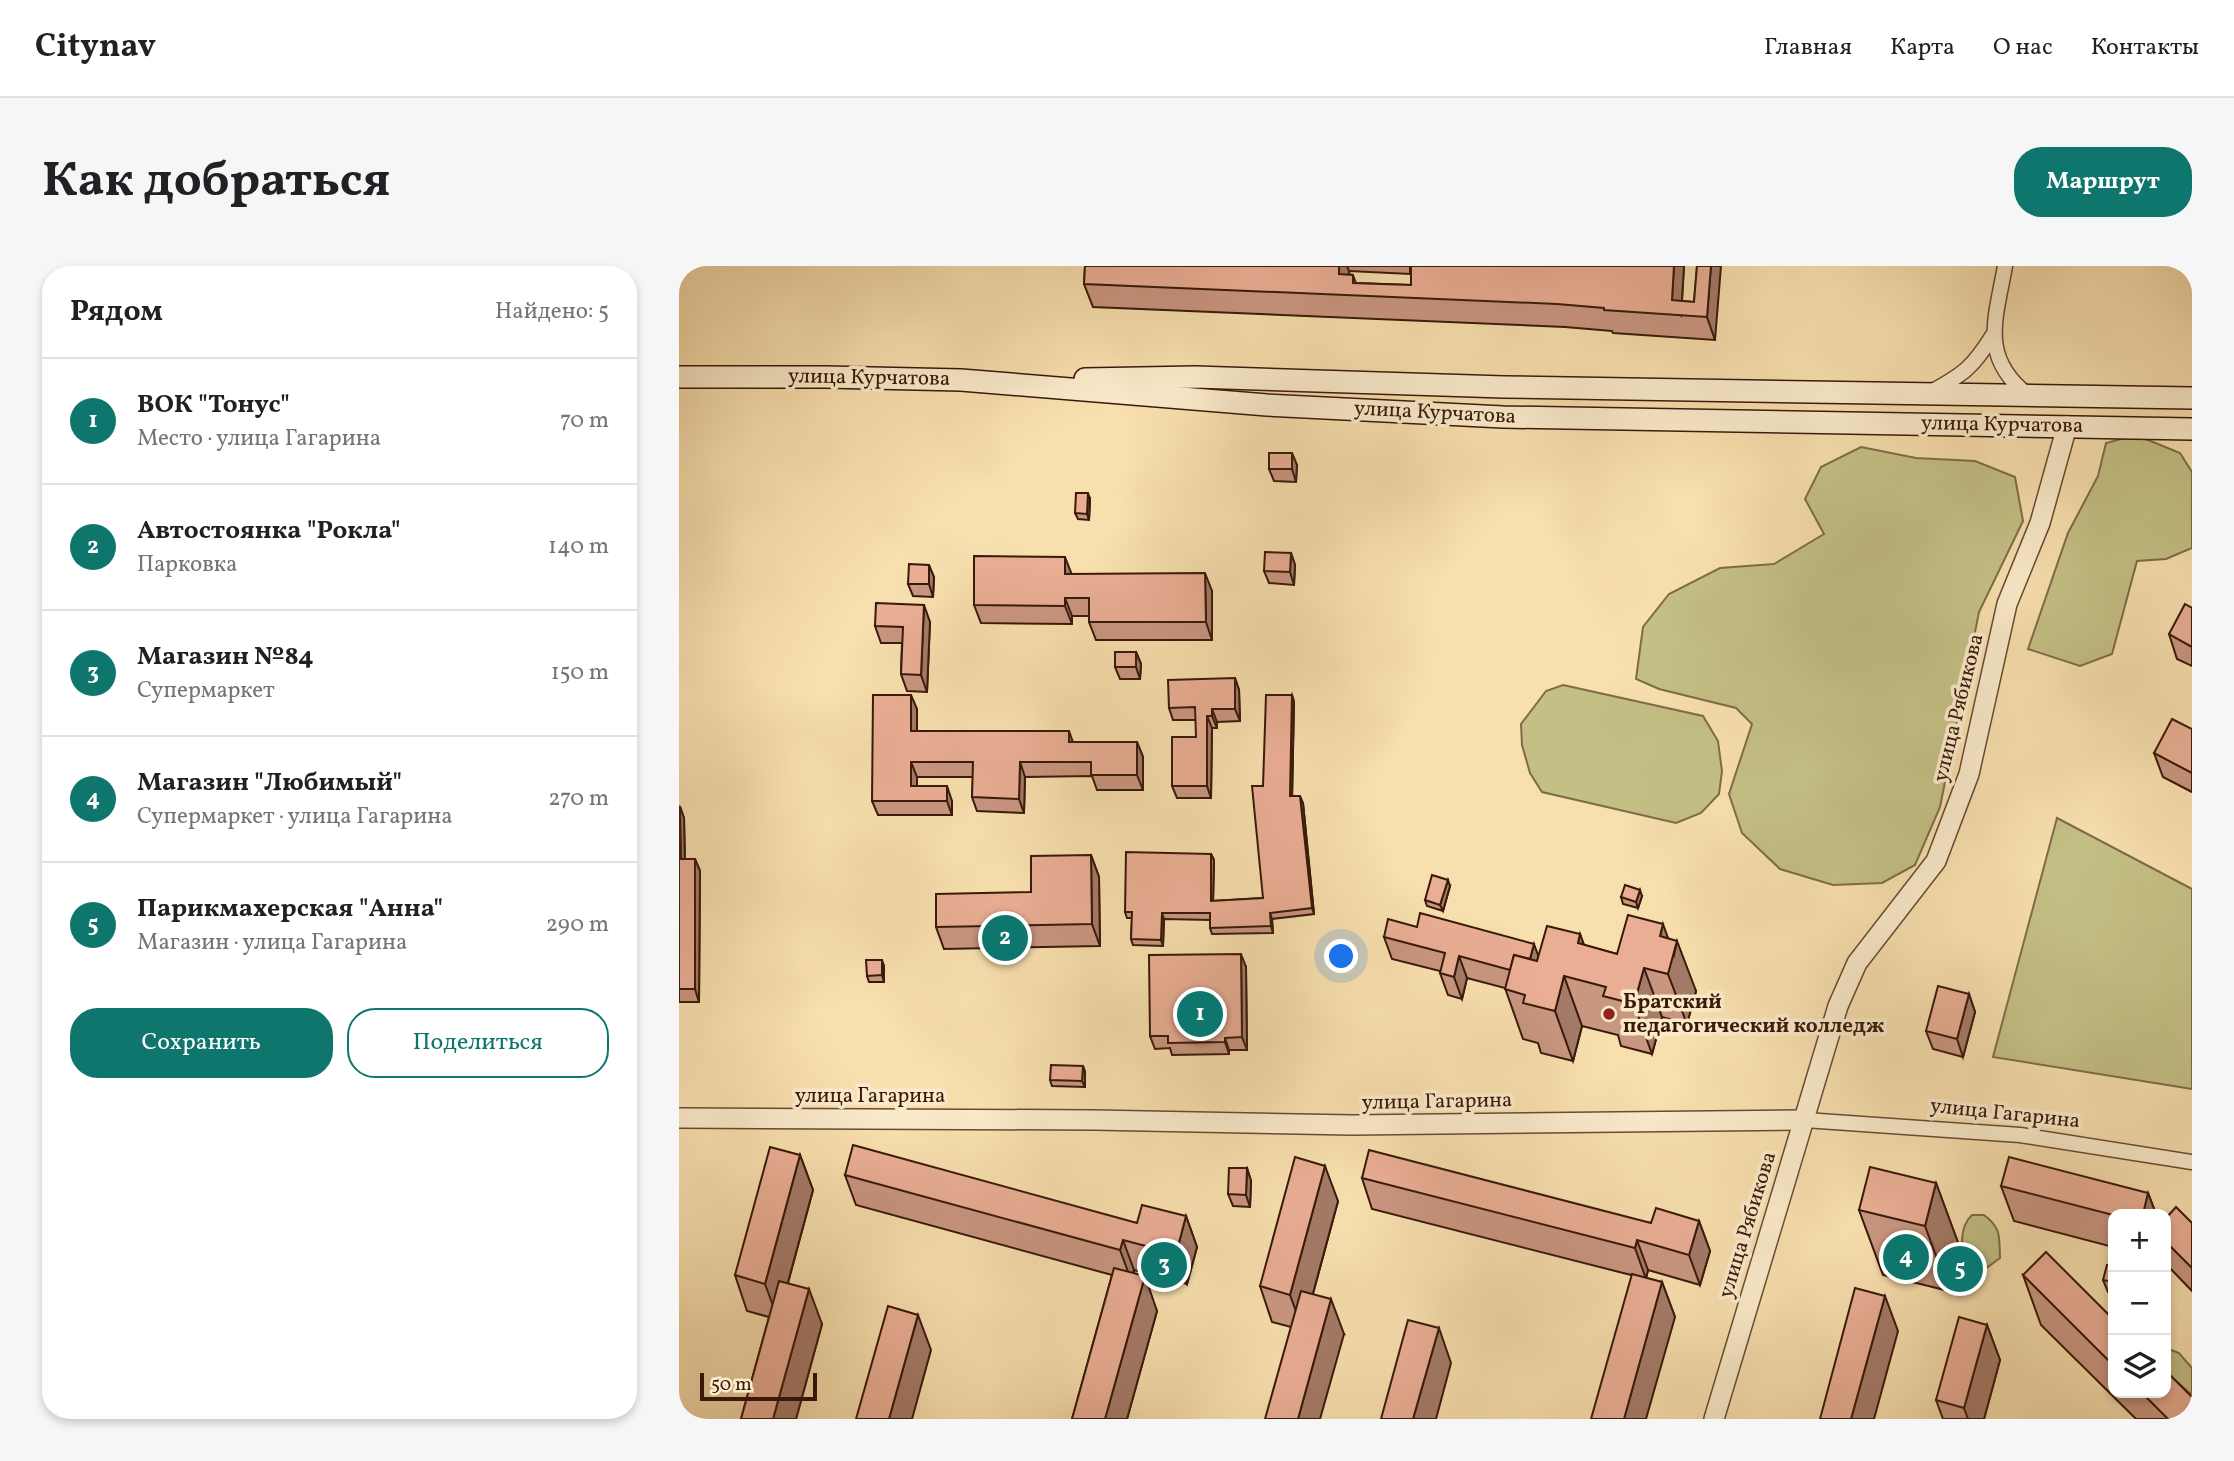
<!DOCTYPE html>
<html lang="ru">
<meta charset="utf-8">
<style>
body{margin:0;font-family:Vollkorn,serif;background:#f6f6f6;color:#202124}
.controls{position:absolute;right:21px;bottom:21px;display:grid;overflow:hidden;border-radius:14px;box-shadow:0 4px 10px #0003}
.controls button{width:63px;height:63px;display:grid;place-items:center;padding:0;border:0;border-bottom:2px solid #e0e0e0;background:#fff;color:#202124;font:35px sans-serif}
.scale{position:absolute;left:21px;bottom:18px;width:117px;box-sizing:border-box;padding-left:7px;border:4px solid #38190a;border-top:0;font-size:19px;line-height:24px;white-space:nowrap;color:#38190a;-webkit-text-stroke:5px #faeaca;paint-order:stroke}
.you{position:absolute;left:663px;top:691px;width:24px;height:24px;margin:-18px;border:5px solid #fff;border-radius:50%;background:#1a73e8;box-shadow:0 0 0 10px #1a73e833}
.badge{display:grid;place-items:center;width:46px;height:46px;border-radius:50%;background:#0f766e;color:#fff;font-size:23px;font-weight:700}
.pin{position:absolute;translate:-50% -50%;border:4px solid #fff;box-shadow:0 2px 7px #0006}
.list{margin:0;padding:0;list-style:none}
h2{display:flex;justify-content:space-between;align-items:center;height:91px;margin:0;padding:0 28px;font-size:30px}
h2 small{font-size:23px;font-weight:400;color:#757577}
.list li{display:grid;grid-template-columns:46px 1fr auto;gap:21px;align-items:center;box-sizing:border-box;height:126px;padding:0 28px;border-top:2px solid #e0e0e0}
.list b{display:block;font-size:26px;white-space:nowrap}
.list p{margin:0;font-size:23px;white-space:nowrap;color:#757577}
.list em{font-size:23px;font-style:normal;color:#757577}
.actions{display:flex;gap:14px;padding:21px 28px}
.actions a{flex:1;padding:16px 0;border:2px solid #0f766e;border-radius:28px;text-align:center;font-size:24px;color:#0f766e}
.actions .main{background:#0f766e;color:#fff}
.icon{flex:none;width:38px;height:38px;fill:none;stroke:currentColor;stroke-width:2;stroke-linecap:round;stroke-linejoin:round}
.map{position:relative;flex:none;width:1513px;height:1153px;overflow:hidden;border-radius:28px}
header{display:flex;align-items:center;gap:42px;box-sizing:border-box;height:98px;padding:0 35px;background:#fff;border-bottom:2px solid #e0e0e0}
header strong{font-size:33px}
nav{display:flex;gap:38px;margin-inline-start:auto;font-size:24px}
.intro{display:flex;align-items:center;justify-content:space-between;box-sizing:border-box;height:168px;padding:0 42px}
h1{margin:0;font-size:49px}
.button{padding:18px 32px;border-radius:28px;background:#0f766e;color:#fff;font-size:24px;font-weight:700}
main{display:flex;gap:42px;padding:0 42px}
aside{flex:1;background:#fff;border-radius:28px;box-shadow:0 4px 10px #0003}
.map>svg:first-child{display:block}
.green{fill:#c4c085;stroke:#7e6c48;stroke-width:2}
.lines{fill:none;stroke-linecap:round;stroke-linejoin:round}
.minor-casing{stroke:#684a33;stroke-width:17}
.tertiary-casing{stroke:#684a33;stroke-width:22}
.secondary-casing{stroke:#38190a;stroke-width:24}
.minor{stroke:#faeaca;stroke-width:14}
.tertiary{stroke:#faeaca;stroke-width:19}
.secondary{stroke:#faeaca;stroke-width:21}
.wall{fill:#c99680;stroke:#38190a;stroke-width:2}
.shaded-wall{fill:#a47a68;stroke:#38190a;stroke-width:2}
.building{fill:#eaae95;stroke:#38190a;stroke-width:2}
.poi-dot{fill:#8f2418;stroke:#faeaca;stroke-width:2.5}
.labels{text-anchor:middle;dominant-baseline:central;stroke-width:7;stroke-linejoin:round;paint-order:stroke}
.street-label{font-size:21px;fill:#38190a;stroke:#faeaca}
.poi-label{font-size:21px;font-weight:bold;fill:#38190a;stroke:#faeaca;text-anchor:start}
</style>
<header>
<strong>Citynav</strong>
<nav><a>Главная</a><a>Карта</a><a>О нас</a><a>Контакты</a></nav>
</header>
<div class="intro"><h1>Как добраться</h1><a class="button">Маршрут</a></div>
<main>
<aside>
<h2>Рядом<small>Найдено: 5</small></h2>
<ul class="list">
<li><span class="badge">1</span><div><b>ВОК &quot;Тонус&quot;</b><p>Место · улица Гагарина</p></div><em>70 m</em></li>
<li><span class="badge">2</span><div><b>Автостоянка &quot;Рокла&quot;</b><p>Парковка</p></div><em>140 m</em></li>
<li><span class="badge">3</span><div><b>Магазин №84</b><p>Супермаркет</p></div><em>150 m</em></li>
<li><span class="badge">4</span><div><b>Магазин &quot;Любимый&quot;</b><p>Супермаркет · улица Гагарина</p></div><em>270 m</em></li>
<li><span class="badge">5</span><div><b>Парикмахерская &quot;Анна&quot;</b><p>Магазин · улица Гагарина</p></div><em>290 m</em></li>
</ul>
<div class="actions"><a class="main">Сохранить</a><a>Поделиться</a></div>
</aside>
<div class="map">
<svg width="1513" height="1153" viewBox="0 0 1513 1153">
<rect width="100%" height="100%" fill="#f8dfae"/>
<filter id="stains"><feTurbulence type="fractalNoise" baseFrequency=".00286" numOctaves="4"/><feColorMatrix values="0 0 0 0 .2 0 0 0 0 .09 0 0 0 0 .02 0 0 0 .5 -.17"/></filter>
<radialGradient id="worn" r=".72"><stop offset=".6" stop-color="#630" stop-opacity="0"/><stop offset="1" stop-color="#630" stop-opacity=".3"/></radialGradient>
<g class="green">
<polygon points="1457,169 1501,187 1513,206 1513,282 1487,293 1458,295 1433,388 1401,400 1349,383 1389,267 1419,210 1427,177"/>
<polygon points="1182,181 1237,192 1296,195 1336,211 1344,255 1300,346 1261,541 1236,599 1203,617 1154,619 1101,603 1063,567 1050,528 1073,458 1057,442 980,423 957,413 964,361 990,328 1041,302 1095,298 1145,268 1126,233 1142,201"/>
<polygon points="884,419 1024,450 1039,475 1043,505 1040,528 1022,547 997,557 863,526 851,507 843,479 842,458 867,425"/>
<polygon points="1378,552 1513,623 1513,823 1314,791"/>
<path d="M1293,949h12c18,13 15,23 16,43l-34,25c-2,-20 -11,-53 6,-68z"/>
<polygon points="1487,1082 1500,1087 1513,1102 1513,1129 1487,1106"/>
</g>
<g class="lines">
<g class="minor-casing">
<g id="minor">
<path d="M1326,0c-9,52 -26,91 23,129"/>
<path d="M1252,126c33,-18 42,-25 62,-57"/>
<polyline points="1126,854 1341,869 1513,896"/>
</g>
</g>
<g class="tertiary-casing">
<g id="tertiary">
<polyline points="0,852 415,854 673,859 1126,854"/>
<polyline points="1035,1153 1159,740 1178,697 1257,595 1290,508 1328,338 1361,257 1388,160"/>
</g>
</g>
<g class="secondary-casing">
<g id="secondary">
<polyline points="0,111 147,111 282,114 588,139 824,151 1513,163"/>
<polyline points="406,113 516,111 825,121 1513,132"/>
</g>
</g>
<use href="#minor" class="minor"/>
<use href="#tertiary" class="tertiary"/>
<use href="#secondary" class="secondary"/>
</g>
<g class="wall">
<polygon points="406,0 731,0 731,8 670,5 669,8 674,9 677,17 732,19 732,0 1005,0 1003,35 1015,36 1018,0 1036,74 934,67 933,65 886,61 414,41 405,18"/>
<polygon points="618,199 617,216 595,215 590,203"/>
<polygon points="411,233 410,254 399,253 396,247"/>
<polygon points="612,287 616,299 615,319 590,317 585,305"/>
<polygon points="392,308 533,325 533,374 417,374 410,356 410,350 393,350 393,358 302,357 295,339"/>
<polygon points="255,311 254,331 234,330 229,318"/>
<polygon points="1513,342 1513,400 1498,393 1490,368"/>
<polygon points="251,356 248,426 228,425 222,408 223,377 202,377 196,360"/>
<polygon points="457,386 462,398 461,413 441,413 436,401"/>
<polygon points="556,412 560,424 561,455 538,456 538,462 533,462 532,532 498,532 493,520 517,471 517,454 494,454 490,442"/>
<polygon points="613,429 615,436 613,530 624,537 635,648 593,653 594,667 533,668 531,662 531,654 485,653 484,680 454,679 452,673 453,652 448,652 446,646 532,588 535,594 534,635 584,632 584,520"/>
<polygon points="238,443 238,465 394,476 458,476 464,491 464,524 418,524 413,510 346,511 345,547 298,545 293,531 294,511 238,511 238,520 273,535 273,549 199,549 193,535"/>
<polygon points="1513,463 1513,526 1484,511 1475,487"/>
<polygon points="0,540 5,552 6,593 16,593 21,605 20,736 0,736"/>
<polygon points="412,589 420,611 421,680 265,683 257,661 352,626"/>
<polygon points="771,620 764,645 748,640 746,634"/>
<polygon points="963,630 959,642 944,638 942,631"/>
<polygon points="901,668 905,679 938,688 989,672 1017,725 1008,758 983,751 973,788 942,780 939,769 903,760 894,795 862,787 859,777 844,773 826,722 788,712 783,733 769,729 761,707 761,705 713,693 705,671 860,690"/>
<polygon points="205,700 205,716 190,716 188,710"/>
<polygon points="567,701 568,784 550,784 550,788 493,789 491,782 476,783 471,770"/>
<polygon points="1290,728 1296,746 1284,791 1254,783 1247,765"/>
<polygon points="404,800 406,806 406,821 373,820 371,814"/>
<polygon points="121,889 134,924 109,1017 143,1058 117,1153 62,1153 90,1051 68,1045 56,1009"/>
<polygon points="568,902 572,915 571,941 554,940 549,928"/>
<polygon points="166,909 458,957 507,950 518,981 508,1018 455,1004 455,1007 478,1045 448,1153 393,1153 433,1009 177,939"/>
<polygon points="683,912 972,957 1020,955 1031,985 1021,1019 969,1004 967,1012 983,1016 996,1051 952,1009 693,943"/>
<polygon points="1257,917 1281,982 1270,1025 1204,1009 1180,944"/>
<polygon points="1322,920 1469,927 1477,948 1434,948 1434,981 1335,955"/>
<polygon points="659,935 634,1028 665,1068 612,1061 593,1056 581,1020"/>
<polygon points="1487,952 1513,957 1513,1025 1487,998"/>
<polygon points="1434,1000 1434,1028 1429,1026 1424,1014"/>
<polygon points="1344,1009 1434,1053 1434,1127 1487,1127 1513,1153 1457,1153 1362,1059"/>
<polygon points="1308,1059 1321,1094 1305,1153 1264,1153 1257,1134"/>
</g>
<g class="shaded-wall">
<polygon points="660,0 668,0 670,5 668,29 660,8"/>
<polygon points="995,0 1005,0 1002,49 993,34"/>
<polygon points="1032,0 1042,0 1036,74 1028,51"/>
<polygon points="613,187 618,199 617,216 613,203"/>
<polygon points="409,227 411,233 410,254 408,248"/>
<polygon points="612,287 616,299 615,319 611,306"/>
<polygon points="386,291 393,309 386,308"/>
<polygon points="250,299 255,311 254,331 250,318"/>
<polygon points="526,307 533,325 533,374 527,356"/>
<polygon points="386,332 393,350 393,358 386,340"/>
<polygon points="245,339 251,356 248,426 242,409"/>
<polygon points="457,386 462,398 461,413 457,401"/>
<polygon points="556,412 560,424 561,455 556,443"/>
<polygon points="232,429 238,443 238,480 232,465"/>
<polygon points="613,429 615,436 613,537 611,530"/>
<polygon points="533,443 538,456 538,462 533,450"/>
<polygon points="528,450 533,462 532,532 528,520"/>
<polygon points="390,465 395,479 390,476"/>
<polygon points="458,476 464,491 464,524 458,509"/>
<polygon points="232,496 238,511 238,535 232,520"/>
<polygon points="341,496 346,511 345,547 340,533"/>
<polygon points="268,520 273,535 273,549 268,535"/>
<polygon points="621,530 624,537 635,648 633,642"/>
<polygon points="1,540 5,552 6,605 2,593"/>
<polygon points="532,588 535,594 534,641 532,635"/>
<polygon points="412,589 420,611 421,680 413,658"/>
<polygon points="16,593 21,605 20,736 16,723"/>
<polygon points="769,614 771,620 764,645 761,639"/>
<polygon points="961,624 963,630 959,642 957,636"/>
<polygon points="483,647 485,653 484,680 482,674"/>
<polygon points="591,647 593,653 594,667 592,660"/>
<polygon points="984,658 995,689 998,675 1017,725 1008,758 989,708 981,670"/>
<polygon points="901,668 919,719 899,677"/>
<polygon points="855,678 863,700 847,708"/>
<polygon points="562,688 567,701 568,784 563,771"/>
<polygon points="780,690 788,712 783,733 775,711"/>
<polygon points="203,694 205,700 205,716 203,709"/>
<polygon points="965,702 983,751 973,788 955,738"/>
<polygon points="885,710 903,760 894,795 876,745"/>
<polygon points="1290,728 1296,746 1284,791 1278,773"/>
<polygon points="546,772 550,784 550,788 546,776"/>
<polygon points="404,800 406,806 406,821 403,815"/>
<polygon points="121,889 134,924 99,1053 86,1018"/>
<polygon points="646,900 659,935 624,1064 611,1029"/>
<polygon points="568,902 572,915 571,941 567,929"/>
<polygon points="1257,917 1281,982 1270,1025 1246,960"/>
<polygon points="1469,927 1477,948 1464,948"/>
<polygon points="507,950 518,981 508,1018 497,988"/>
<polygon points="1020,955 1031,985 1021,1019 1010,989"/>
<polygon points="444,974 455,1004 452,1014 441,984"/>
<polygon points="958,974 969,1004 967,1013 956,982"/>
<polygon points="466,1010 478,1045 448,1153 426,1153"/>
<polygon points="983,1016 996,1051 967,1153 945,1153"/>
<polygon points="130,1023 143,1058 117,1153 94,1153"/>
<polygon points="1206,1030 1219,1065 1195,1153 1172,1153"/>
<polygon points="652,1033 665,1068 641,1153 619,1153"/>
<polygon points="239,1049 252,1084 233,1153 210,1153"/>
<polygon points="1308,1059 1321,1094 1305,1153 1289,1153 1285,1142"/>
<polygon points="760,1062 772,1097 757,1153 734,1153"/>
</g>
<g class="building">
<polygon points="406,0 660,0 660,8 674,9 674,17 732,19 732,0 995,0 993,34 1015,36 1018,0 1032,0 1028,51 925,44 925,42 878,38 405,18"/>
<rect x="590" y="187" width="23" height="16"/>
<polygon points="397,227 409,227 408,248 396,247"/>
<polygon points="586,286 612,287 611,306 585,305"/>
<polygon points="295,290 386,291 386,308 526,307 527,356 410,356 410,332 386,332 386,340 295,339"/>
<polygon points="230,298 250,299 250,318 229,318"/>
<polygon points="197,337 245,339 242,409 222,408 224,361 196,360"/>
<polygon points="1506,338 1513,342 1513,381 1490,368"/>
<rect x="436" y="386" width="21" height="15"/>
<polygon points="556,412 556,443 533,443 533,450 528,450 528,520 493,520 493,471 517,471 516,441 490,442 489,414"/>
<polygon points="194,429 232,429 232,465 390,465 390,476 458,476 458,509 412,509 412,496 341,496 340,533 293,531 294,496 232,496 232,520 268,520 268,535 193,535"/>
<polygon points="587,429 613,429 611,530 621,530 633,642 591,647 592,660 531,662 531,647 483,647 482,674 452,673 453,646 446,646 447,586 532,588 532,635 584,632 573,520 584,520"/>
<polygon points="1493,453 1513,463 1513,507 1475,487"/>
<polygon points="0,540 2,593 16,593 16,723 0,723"/>
<polygon points="412,589 413,658 257,661 257,628 352,626 352,590"/>
<polygon points="753,609 769,614 761,639 746,634"/>
<polygon points="946,619 961,624 957,636 942,631"/>
<polygon points="741,647 855,678 851,693 835,689 831,704 780,690 775,711 761,707 766,687 705,671 709,653 738,661"/>
<polygon points="949,649 984,658 981,670 998,675 989,708 965,702 955,738 924,730 927,721 885,710 876,745 844,737 846,729 826,723 835,689 858,695 868,660 901,668 899,677 938,688"/>
<polygon points="562,688 563,771 546,772 546,776 489,777 489,770 471,770 470,689"/>
<polygon points="187,694 203,694 203,709 188,710"/>
<polygon points="1259,720 1290,728 1278,773 1247,765"/>
<polygon points="372,799 404,800 403,815 371,814"/>
<polygon points="174,879 458,957 463,939 507,950 497,988 444,974 441,984 166,909"/>
<polygon points="91,881 121,889 86,1018 56,1009"/>
<polygon points="690,884 972,957 977,942 1020,955 1010,989 958,974 956,982 683,912"/>
<polygon points="616,891 646,900 611,1029 581,1020"/>
<polygon points="1330,891 1469,927 1464,948 1434,949 1322,920"/>
<polygon points="1191,901 1257,917 1246,960 1180,944"/>
<polygon points="550,902 568,902 567,929 549,928"/>
<polygon points="1497,941 1513,957 1513,1002 1487,976 1487,952"/>
<polygon points="1367,986 1434,1053 1434,1099 1344,1009"/>
<polygon points="1428,999 1434,1000 1434,1016 1424,1014"/>
<polygon points="435,1002 466,1010 426,1153 393,1153"/>
<polygon points="953,1008 983,1016 945,1153 912,1153"/>
<polygon points="100,1015 130,1023 94,1153 62,1153"/>
<polygon points="1176,1022 1206,1030 1172,1153 1141,1153"/>
<polygon points="622,1025 652,1033 619,1153 586,1153"/>
<polygon points="209,1040 239,1049 210,1153 177,1153"/>
<polygon points="1280,1051 1308,1059 1285,1142 1257,1134"/>
<polygon points="729,1054 760,1062 734,1153 702,1153"/>
<polygon points="1487,1105 1513,1131 1513,1153 1489,1153 1463,1127 1487,1127"/>
</g>
<circle class="poi-dot" cx="930" cy="748" r="7"/>
<g class="labels">
<g class="street-label">
<text transform="translate(190 112) rotate(1)">улица Курчатова</text>
<text transform="translate(756 147) rotate(3)">улица Курчатова</text>
<text transform="translate(1323 159) rotate(1)">улица Курчатова</text>
<text transform="translate(1280 442) rotate(-76)">улица Рябикова</text>
<text x="191" y="830">улица Гагарина</text>
<text transform="translate(758 836) rotate(-1)">улица Гагарина</text>
<text transform="translate(1326 848) rotate(6)">улица Гагарина</text>
<text transform="translate(1069 959) rotate(-73)">улица Рябикова</text>
</g>
<g class="poi-label">
<text x="944" y="736">Братский<tspan x="944" dy="24">педагогический колледж</tspan></text>
</g>
</g>
<rect width="100%" height="100%" filter="url(#stains)"/>
<rect width="100%" height="100%" fill="url(#worn)"/>
</svg>
<div class="controls">
<button>+</button>
<button>−</button>
<button><svg class="icon" aria-label="layers" viewBox="0 0 24 24"><path d="M12 4l9 5-9 5-9-5zM3 14l9 5 9-5"/></svg></button>
</div>
<div class="scale">50 m</div>
<div class="you"></div>
<div class="pin badge" style="left:521px;top:748px">1</div>
<div class="pin badge" style="left:326px;top:672px">2</div>
<div class="pin badge" style="left:485px;top:999px">3</div>
<div class="pin badge" style="left:1227px;top:991px">4</div>
<div class="pin badge" style="left:1281px;top:1003px">5</div>
</div>
</main>
